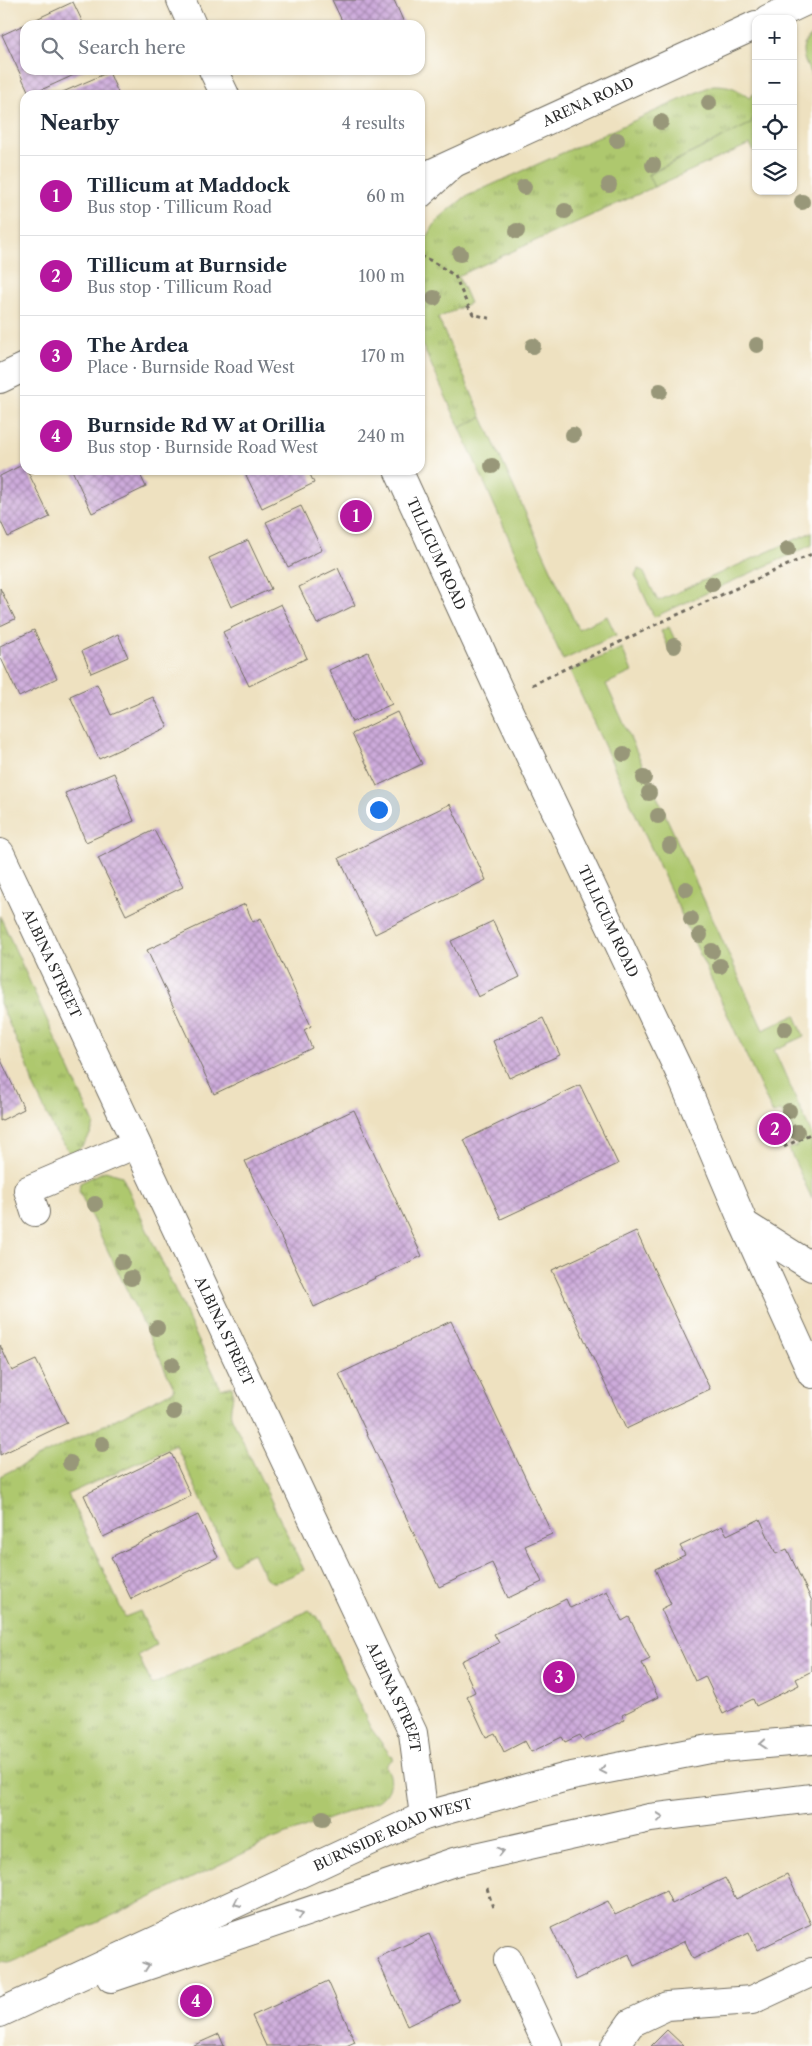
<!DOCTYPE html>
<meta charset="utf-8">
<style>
body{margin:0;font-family:"Libre Caslon Text",serif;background:#f2f2f3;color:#1f2937}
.controls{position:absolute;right:15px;top:15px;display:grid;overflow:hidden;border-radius:10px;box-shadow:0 1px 4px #0004}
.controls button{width:45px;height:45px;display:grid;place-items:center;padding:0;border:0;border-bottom:1px solid #e0e1e3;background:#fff;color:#1f2937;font:25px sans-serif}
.you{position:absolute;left:378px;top:809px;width:18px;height:18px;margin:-12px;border:4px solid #fff;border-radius:50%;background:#1a73e8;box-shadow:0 0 0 8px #1a73e833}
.badge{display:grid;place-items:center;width:32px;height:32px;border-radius:50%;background:#b5179e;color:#fff;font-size:16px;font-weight:700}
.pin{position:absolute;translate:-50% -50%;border:2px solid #fff;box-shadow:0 1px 5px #0006}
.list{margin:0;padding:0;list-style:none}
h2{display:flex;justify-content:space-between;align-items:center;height:65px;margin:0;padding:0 20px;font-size:21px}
h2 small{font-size:16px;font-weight:400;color:#747a83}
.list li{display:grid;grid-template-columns:32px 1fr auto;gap:15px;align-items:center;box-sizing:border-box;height:80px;padding:0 20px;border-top:1px solid #e0e1e3}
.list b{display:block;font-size:19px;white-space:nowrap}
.list p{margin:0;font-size:16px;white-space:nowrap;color:#747a83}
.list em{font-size:16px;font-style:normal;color:#747a83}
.icon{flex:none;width:28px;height:28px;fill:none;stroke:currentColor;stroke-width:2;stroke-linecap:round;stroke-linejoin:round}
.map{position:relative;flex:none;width:812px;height:2046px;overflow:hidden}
.search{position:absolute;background:#fff;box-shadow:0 1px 4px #0004;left:20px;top:20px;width:405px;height:55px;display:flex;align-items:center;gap:12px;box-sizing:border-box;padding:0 18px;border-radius:15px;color:#747a83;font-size:19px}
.panel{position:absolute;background:#fff;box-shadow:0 1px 4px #0004;left:20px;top:90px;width:405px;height:385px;border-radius:15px}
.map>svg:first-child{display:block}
.grass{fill:url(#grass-tufts);stroke:#6c7a4c}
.garden{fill:#aec86e;stroke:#6c7a4c}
.building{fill:url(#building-cross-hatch)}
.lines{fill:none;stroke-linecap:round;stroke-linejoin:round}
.minor-casing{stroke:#6f6b5f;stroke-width:30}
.major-casing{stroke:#6f6b5f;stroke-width:30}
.path{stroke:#6f6b5f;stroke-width:3;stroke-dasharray:4 4;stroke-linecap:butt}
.minor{stroke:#fff;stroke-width:28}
.major{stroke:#fff;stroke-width:28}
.tree{fill:#989779}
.oneway{stroke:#a0a0a0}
.labels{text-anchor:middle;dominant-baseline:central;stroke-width:4;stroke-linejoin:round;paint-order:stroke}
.street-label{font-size:14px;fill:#2b2b2b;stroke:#fdfcf7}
</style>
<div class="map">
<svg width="812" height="2046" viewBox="0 0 812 2046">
<defs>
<pattern id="grass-tufts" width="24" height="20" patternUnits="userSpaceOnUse" patternTransform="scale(1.25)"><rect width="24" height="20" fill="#aec86e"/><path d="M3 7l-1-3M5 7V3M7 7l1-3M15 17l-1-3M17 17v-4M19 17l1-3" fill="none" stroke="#8ea35b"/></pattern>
<pattern id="building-cross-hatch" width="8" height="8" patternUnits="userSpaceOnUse" patternTransform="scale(1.25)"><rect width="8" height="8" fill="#cdabdb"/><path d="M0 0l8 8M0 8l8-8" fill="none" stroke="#a78bb2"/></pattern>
</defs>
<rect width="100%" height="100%" fill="#fdfcf7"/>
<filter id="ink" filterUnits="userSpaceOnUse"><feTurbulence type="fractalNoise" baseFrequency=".02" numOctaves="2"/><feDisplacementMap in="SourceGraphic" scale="10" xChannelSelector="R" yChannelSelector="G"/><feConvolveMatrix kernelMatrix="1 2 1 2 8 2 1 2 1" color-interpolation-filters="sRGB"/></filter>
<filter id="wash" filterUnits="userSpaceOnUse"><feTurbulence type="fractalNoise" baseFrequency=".0096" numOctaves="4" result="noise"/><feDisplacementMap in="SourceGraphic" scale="20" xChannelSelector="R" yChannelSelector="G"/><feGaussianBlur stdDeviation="1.12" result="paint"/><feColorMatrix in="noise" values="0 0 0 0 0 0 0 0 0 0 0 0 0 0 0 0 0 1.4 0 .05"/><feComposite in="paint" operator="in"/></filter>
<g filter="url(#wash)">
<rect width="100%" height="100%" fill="#eee1c0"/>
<g class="grass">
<path d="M812,35v42c-7,-16 -16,-29 0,-42z"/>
<path d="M713,85c18,0 23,3 36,13l7,-6v22l-6,10 -102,50 6,13 -196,89 12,27 -32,15 44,99 -22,11 -40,-88v-90l17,-30 28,-23z"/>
<path d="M0,916l94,208c-3,12 -12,25 -23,31l-16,-23 -22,-47 -5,-18 -28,-64z"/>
<path d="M105,1171l17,5 99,213 11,-3c3,13 -3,20 -1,30l73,154c-36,16 -33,21 -51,-17l-22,11 -55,-119 -108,49 57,123 15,-6 16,34 -18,10 14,30 157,-75 11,10 50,107 23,32 -8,6c10,14 6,27 -7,36l-105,38 -131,63 -132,60 -10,-1v-485l175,-86 -96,-199 1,-8z"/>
</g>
<g class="garden">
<polygon points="756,114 756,155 750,144 654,187 648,175 750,124"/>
<polygon points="482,417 578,629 607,616 616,635 563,660 460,428"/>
<polygon points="812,532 812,545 654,617 635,575 638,569 643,571 658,601"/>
<polygon points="669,627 679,649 677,655 671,653 661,631"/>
<polygon points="622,648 632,672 606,684 763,1030 795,1015 804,1036 774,1050 812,1135 812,1199 789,1149 797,1146 781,1111 773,1114 570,671"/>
</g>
<g id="blocks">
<g class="building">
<polygon points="332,0 394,0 405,25 344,25"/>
<polygon points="73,2 84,25 25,25 25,70 85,70 30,95 2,35"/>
<polygon points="109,72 119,95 56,95"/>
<polygon points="24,464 25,470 27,470 50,517 8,537 0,520 0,476"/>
<polygon points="72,470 138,470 146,487 92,513"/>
<polygon points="308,470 314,483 262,508 244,471"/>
<polygon points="301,506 322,550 288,567 266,522"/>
<polygon points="248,540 271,589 231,607 209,558"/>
<polygon points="338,568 355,605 317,624 299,587"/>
<polygon points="0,588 15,619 0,626"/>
<polygon points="281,604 307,658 249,686 223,632"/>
<polygon points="34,630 57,678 19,697 0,656 0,646"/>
<polygon points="118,634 128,657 91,673 82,651"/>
<polygon points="368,652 392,704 352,722 329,670"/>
<polygon points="97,684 111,715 153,697 168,727 99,759 70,696"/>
<polygon points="397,712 422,764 377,786 352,734"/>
<polygon points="114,773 134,821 86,842 65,793"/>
<polygon points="450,804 486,880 375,934 339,858"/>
<polygon points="154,830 183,887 126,915 98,858"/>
<polygon points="245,904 253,922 261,918 311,1026 304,1030 312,1048 214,1094 147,950"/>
<polygon points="493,921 520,977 478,997 451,941"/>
<polygon points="543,1018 560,1055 509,1078 493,1041"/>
<polygon points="0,1058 24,1109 0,1121"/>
<polygon points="580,1085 618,1164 501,1219 464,1140"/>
<polygon points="354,1110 422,1256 314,1307 245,1161"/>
<polygon points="636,1231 710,1389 626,1429 552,1270"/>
<polygon points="451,1321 552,1534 525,1546 542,1582 508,1598 492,1563 439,1587 339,1374"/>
<polygon points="0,1345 12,1371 36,1360 67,1423 0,1455"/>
<polygon points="171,1453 191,1496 103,1537 84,1495"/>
<polygon points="198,1515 218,1557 131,1599 111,1557"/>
<polygon points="760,1519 776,1554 787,1549 812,1601 812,1624 810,1625 812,1629 812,1671 796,1679 799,1685 756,1706 753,1699 723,1714 705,1676 695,1681 661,1609 671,1604 655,1569 685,1555 680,1546 722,1526 727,1535"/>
<polygon points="607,1591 622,1621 629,1617 650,1659 642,1663 658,1697 622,1715 624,1720 583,1740 580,1735 565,1742 562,1737 531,1752 525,1741 504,1752 495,1733 486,1737 467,1696 475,1692 461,1661 499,1643 494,1634 566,1599 570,1608"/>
<polygon points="787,1874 811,1924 757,1950 749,1932 693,1959 685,1941 634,1966 629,1954 576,1980 551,1928 608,1901 615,1915 666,1891 672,1904 725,1878 736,1899"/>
<polygon points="429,1934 459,2001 407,2026 377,1958"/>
<polygon points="328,1981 355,2042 346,2046 266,2046 252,2016"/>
<polygon points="667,2030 684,2046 651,2046"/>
<polygon points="219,2034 224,2046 192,2046"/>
</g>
</g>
</g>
<g filter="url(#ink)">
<use href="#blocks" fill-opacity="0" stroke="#6f6b5f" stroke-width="1"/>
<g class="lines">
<g class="minor-casing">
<g id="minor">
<polyline points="768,19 808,0"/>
<path id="s1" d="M430,174l326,-149"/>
<polyline points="0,379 25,367"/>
<path id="s2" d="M0,853l413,880 11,83"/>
<polyline points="35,1212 28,1190 136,1144"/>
<polyline points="508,1960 548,2046"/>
<polyline points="615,2046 631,2023 667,2006 752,2000 812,1972"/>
</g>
</g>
<g class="major-casing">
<g id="major">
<polyline points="181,0 192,25"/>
<polyline points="213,70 225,95"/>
<polyline points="420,194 453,164"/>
<path id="s3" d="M398,470l105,229 177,374 64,151 68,150"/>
<polyline points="744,1224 812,1267"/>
<polyline points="111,1978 454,1862 650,1818 812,1798"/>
<path id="s4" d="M0,2013l424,-197 143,-39 142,-28 103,-9"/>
</g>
</g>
<g class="path">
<polyline points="420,256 432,261 455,276 467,304 473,314 492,319"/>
<polyline points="532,685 657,624 812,554"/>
<polyline points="784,1147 812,1133"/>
<polyline points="487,1888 493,1908"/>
</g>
<use href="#minor" class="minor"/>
<use href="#major" class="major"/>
</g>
<g class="tree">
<circle cx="709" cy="103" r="8"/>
<circle cx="661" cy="122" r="8"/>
<circle cx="617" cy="140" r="8"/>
<circle cx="653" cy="165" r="8"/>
<circle cx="609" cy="185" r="8"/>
<circle cx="524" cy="187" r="8"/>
<circle cx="802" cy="202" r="8"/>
<circle cx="565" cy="211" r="8"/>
<circle cx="517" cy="231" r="8"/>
<circle cx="460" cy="254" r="8"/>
<circle cx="434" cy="298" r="8"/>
<circle cx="757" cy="345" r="8"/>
<circle cx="533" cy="346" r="8"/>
<circle cx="660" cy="391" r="8"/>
<circle cx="573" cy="435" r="8"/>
<circle cx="492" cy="466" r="8"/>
<circle cx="788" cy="549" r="8"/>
<circle cx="712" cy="584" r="8"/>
<circle cx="674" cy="646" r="8"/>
<circle cx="624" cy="754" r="8"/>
<circle cx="644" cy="778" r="8"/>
<circle cx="649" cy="793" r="8"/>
<circle cx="658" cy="816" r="8"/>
<circle cx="670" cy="846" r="8"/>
<circle cx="686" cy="889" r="8"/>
<circle cx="691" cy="919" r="8"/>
<circle cx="700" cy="935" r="8"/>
<circle cx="712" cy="951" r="8"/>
<circle cx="720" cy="966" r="8"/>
<circle cx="785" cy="1029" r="8"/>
<circle cx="789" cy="1111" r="8"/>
<circle cx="797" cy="1132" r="8"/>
<circle cx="95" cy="1204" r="8"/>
<circle cx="122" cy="1262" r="8"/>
<circle cx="131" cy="1278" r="8"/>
<circle cx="157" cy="1328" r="8"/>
<circle cx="172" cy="1365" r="8"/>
<circle cx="174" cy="1412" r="8"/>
<circle cx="102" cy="1444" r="8"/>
<circle cx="70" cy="1463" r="8"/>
<circle cx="323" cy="1818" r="8"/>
</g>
<defs><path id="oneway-chevron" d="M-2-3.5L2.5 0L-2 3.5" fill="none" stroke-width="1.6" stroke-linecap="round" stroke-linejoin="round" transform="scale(1.25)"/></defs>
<g class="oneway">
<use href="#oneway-chevron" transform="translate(763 1744) rotate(175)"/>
<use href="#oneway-chevron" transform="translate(603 1770) rotate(169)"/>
<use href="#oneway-chevron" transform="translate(660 1817) rotate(-7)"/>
<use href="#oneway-chevron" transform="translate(501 1851) rotate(-13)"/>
<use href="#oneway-chevron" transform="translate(237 1903) rotate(155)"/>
<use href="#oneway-chevron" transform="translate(300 1914) rotate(-19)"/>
<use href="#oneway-chevron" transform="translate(146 1966) rotate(-19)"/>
</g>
</g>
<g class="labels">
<g class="street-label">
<text stroke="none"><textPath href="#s1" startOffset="174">ARENA ROAD</textPath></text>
<text stroke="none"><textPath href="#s3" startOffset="92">TILLICUM ROAD</textPath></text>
<text stroke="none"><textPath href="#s3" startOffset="498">TILLICUM ROAD</textPath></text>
<text stroke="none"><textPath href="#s2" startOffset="122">ALBINA STREET</textPath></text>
<text stroke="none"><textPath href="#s2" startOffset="528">ALBINA STREET</textPath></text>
<text stroke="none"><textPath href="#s2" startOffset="932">ALBINA STREET</textPath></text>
<text stroke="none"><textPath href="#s4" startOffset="432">BURNSIDE ROAD WEST</textPath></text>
</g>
</g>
</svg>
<div class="controls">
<button>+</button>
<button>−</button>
<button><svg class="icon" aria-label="locate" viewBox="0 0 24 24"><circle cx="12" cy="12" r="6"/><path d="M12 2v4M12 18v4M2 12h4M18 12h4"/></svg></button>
<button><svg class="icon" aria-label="layers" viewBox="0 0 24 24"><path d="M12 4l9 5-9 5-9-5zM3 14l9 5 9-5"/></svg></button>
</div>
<div class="you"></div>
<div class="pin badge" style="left:356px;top:516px">1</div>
<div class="pin badge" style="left:775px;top:1129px">2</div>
<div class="pin badge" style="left:559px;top:1677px">3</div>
<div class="pin badge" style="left:196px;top:2001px">4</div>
<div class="search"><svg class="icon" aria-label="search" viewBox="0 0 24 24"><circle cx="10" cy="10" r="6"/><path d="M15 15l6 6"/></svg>Search here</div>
<section class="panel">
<h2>Nearby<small>4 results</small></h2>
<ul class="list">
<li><span class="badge">1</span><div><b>Tillicum at Maddock</b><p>Bus stop · Tillicum Road</p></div><em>60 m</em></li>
<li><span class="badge">2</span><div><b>Tillicum at Burnside</b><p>Bus stop · Tillicum Road</p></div><em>100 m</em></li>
<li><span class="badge">3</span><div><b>The Ardea</b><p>Place · Burnside Road West</p></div><em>170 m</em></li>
<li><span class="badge">4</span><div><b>Burnside Rd W at Orillia</b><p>Bus stop · Burnside Road West</p></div><em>240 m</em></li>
</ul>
</section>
</div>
